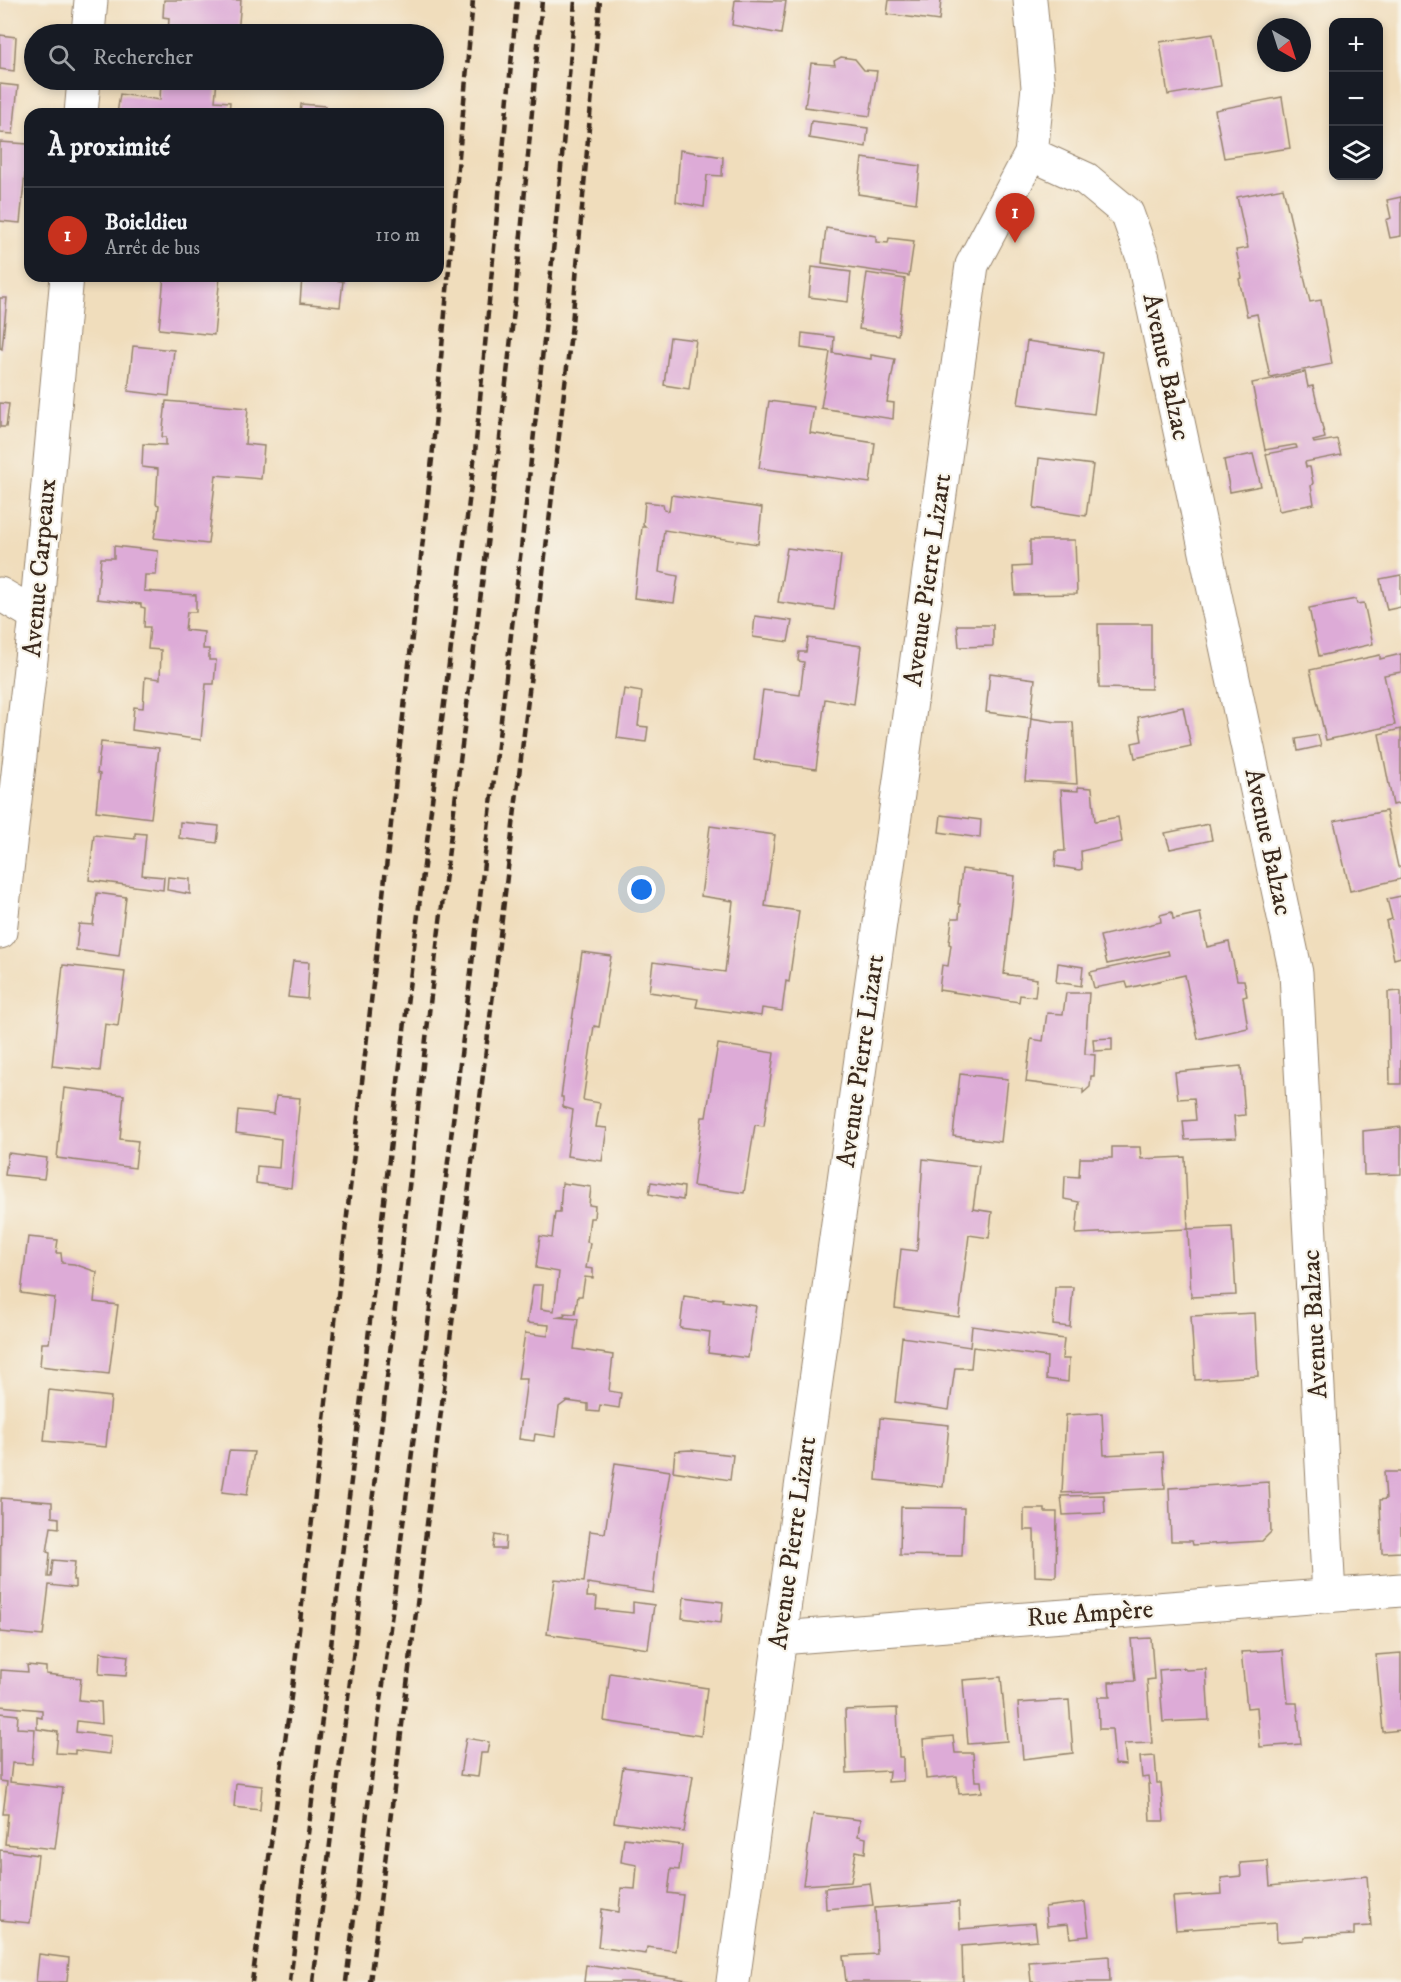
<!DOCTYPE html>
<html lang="fr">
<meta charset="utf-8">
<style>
body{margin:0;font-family:"IM FELL DW Pica",serif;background:#242831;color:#f1f3f6}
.controls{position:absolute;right:18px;top:18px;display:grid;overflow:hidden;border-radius:12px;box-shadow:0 3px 9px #0003}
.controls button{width:54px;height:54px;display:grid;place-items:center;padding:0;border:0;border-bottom:2px solid #363941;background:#171b24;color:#f1f3f6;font:30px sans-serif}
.compass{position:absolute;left:1257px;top:18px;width:54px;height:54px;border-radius:50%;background:#171b24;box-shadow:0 3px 9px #0003;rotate:141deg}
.you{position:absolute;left:642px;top:890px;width:21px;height:21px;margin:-15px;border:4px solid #fff;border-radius:50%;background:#1a73e8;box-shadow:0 0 0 9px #1a73e833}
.badge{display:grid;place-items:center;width:39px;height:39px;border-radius:50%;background:#c8321e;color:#fff;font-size:20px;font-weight:700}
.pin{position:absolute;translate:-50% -50px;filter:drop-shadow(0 2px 3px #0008)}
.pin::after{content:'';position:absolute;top:32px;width:21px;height:18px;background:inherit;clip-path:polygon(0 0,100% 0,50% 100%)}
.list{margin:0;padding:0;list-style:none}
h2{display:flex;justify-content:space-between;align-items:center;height:78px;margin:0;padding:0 24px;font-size:26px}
h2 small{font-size:20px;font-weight:400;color:#9ea1a6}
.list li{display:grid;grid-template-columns:39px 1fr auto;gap:18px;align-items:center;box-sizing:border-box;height:96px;padding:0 24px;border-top:2px solid #363941}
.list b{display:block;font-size:22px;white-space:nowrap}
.list p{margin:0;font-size:20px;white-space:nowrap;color:#9ea1a6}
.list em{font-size:20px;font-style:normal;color:#9ea1a6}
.icon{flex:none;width:33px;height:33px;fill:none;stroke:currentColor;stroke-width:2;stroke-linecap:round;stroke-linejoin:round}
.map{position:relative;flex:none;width:1401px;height:1982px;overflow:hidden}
.search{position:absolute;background:#171b24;box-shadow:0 3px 9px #0003;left:24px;top:24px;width:420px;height:66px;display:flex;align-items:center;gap:15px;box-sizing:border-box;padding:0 21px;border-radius:33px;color:#9ea1a6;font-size:22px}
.panel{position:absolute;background:#171b24;box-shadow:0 3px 9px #0003;left:24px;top:108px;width:420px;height:174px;border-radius:18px}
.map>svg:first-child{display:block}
.building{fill:#ddabd7}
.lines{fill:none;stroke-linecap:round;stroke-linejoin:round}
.street-casing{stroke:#96846d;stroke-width:35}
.street{stroke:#fff;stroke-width:33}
.rail{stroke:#3b2a1e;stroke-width:4.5;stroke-dasharray:9 4.5;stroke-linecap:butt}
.labels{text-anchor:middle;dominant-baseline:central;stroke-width:4.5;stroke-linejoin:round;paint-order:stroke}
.street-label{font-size:26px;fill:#3b2a1e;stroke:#f7f3e8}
</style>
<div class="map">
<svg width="1401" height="1982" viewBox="0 0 1401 1982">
<rect width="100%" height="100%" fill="#f7f3e8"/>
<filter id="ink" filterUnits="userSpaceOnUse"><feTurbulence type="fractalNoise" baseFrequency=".0167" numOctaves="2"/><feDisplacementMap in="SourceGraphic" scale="12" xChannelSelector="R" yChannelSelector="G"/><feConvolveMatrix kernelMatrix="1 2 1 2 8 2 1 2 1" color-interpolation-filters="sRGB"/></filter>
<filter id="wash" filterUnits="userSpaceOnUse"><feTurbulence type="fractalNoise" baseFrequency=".008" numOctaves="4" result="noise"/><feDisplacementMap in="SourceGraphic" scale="24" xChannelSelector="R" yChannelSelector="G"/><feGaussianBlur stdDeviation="1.35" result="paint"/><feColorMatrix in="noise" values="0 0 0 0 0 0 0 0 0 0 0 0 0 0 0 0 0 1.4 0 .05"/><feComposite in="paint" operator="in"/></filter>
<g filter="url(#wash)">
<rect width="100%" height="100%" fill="#f0ddbc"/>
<g id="blocks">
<g class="building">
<polygon points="164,0 241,0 238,34 168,34 169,18 163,17"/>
<polygon points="735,0 786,1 781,34 732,25"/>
<polygon points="889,0 941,0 939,21 887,14"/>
<polygon points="1213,34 1221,86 1168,95 1160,42"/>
<polygon points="0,35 16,37 14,71 0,69"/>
<polygon points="841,57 855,59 864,70 877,71 870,116 805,107 811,63 835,65 834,61"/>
<polygon points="161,80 217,80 215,101 230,102 229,114 117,114 120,94 160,100"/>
<polygon points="0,84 18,86 13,134 0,133"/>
<polygon points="1282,97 1290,148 1224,158 1215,110"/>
<polygon points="301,104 325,106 324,114 300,114"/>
<polygon points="811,121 868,128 866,147 809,138"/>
<polygon points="0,142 28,144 20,223 0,221"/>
<polygon points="680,150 723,157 722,176 707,175 704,207 676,202"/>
<polygon points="862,158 920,166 916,203 858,194"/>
<polygon points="1283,188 1310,302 1321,300 1332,364 1270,377 1257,314 1247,316 1239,279 1242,278 1236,250 1248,248 1237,197"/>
<polygon points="1401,197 1401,236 1390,238 1386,220 1391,218 1387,200"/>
<polygon points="826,228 876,236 876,242 888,243 889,238 914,241 909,276 822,263"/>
<polygon points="812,267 851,272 848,302 809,297"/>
<polygon points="867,273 905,279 898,335 859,329"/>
<polygon points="164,276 220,276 214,335 159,329"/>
<polygon points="302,277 343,281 340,307 300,303"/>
<polygon points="0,298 7,298 2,349 0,348"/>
<polygon points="802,333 834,337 833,353 871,359 871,355 895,359 887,402 894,403 893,419 821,408 830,352 801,348"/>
<polygon points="670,337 696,340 689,389 664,385"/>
<polygon points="1027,341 1102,352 1094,414 1018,404"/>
<polygon points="133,346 174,350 169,396 128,391"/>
<polygon points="1305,372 1308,387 1313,386 1325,438 1313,441 1314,443 1337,439 1341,455 1305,462 1306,467 1310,467 1313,483 1311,486 1314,504 1279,511 1266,454 1297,448 1296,445 1294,445 1265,450 1252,383"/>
<polygon points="166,401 248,408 245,444 264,446 261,479 216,475 208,544 154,538 158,515 159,505 156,504 158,469 142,467 143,444 166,445 166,437 162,437"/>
<polygon points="769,401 814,407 810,433 875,443 870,483 759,468"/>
<polygon points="0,403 9,404 6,427 0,427"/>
<polygon points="1253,454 1261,486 1230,492 1224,460"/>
<polygon points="1039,458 1093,465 1086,516 1034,508"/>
<polygon points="671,495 762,508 758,544 664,530 659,572 678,576 674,603 634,598 642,527 646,527 643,524 645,502 663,504 664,510 669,511"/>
<polygon points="1030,540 1075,540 1077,594 1015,595 1013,567 1030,566"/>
<polygon points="114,546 158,551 156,575 145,575 144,591 196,595 196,612 187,612 185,630 204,632 203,649 209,649 209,660 216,660 214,684 206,684 201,740 132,730 134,707 143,708 145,677 160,679 161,650 148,649 150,627 144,627 145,608 141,607 141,604 97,599 101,558 114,558"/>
<polygon points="787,548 841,555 834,610 778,602"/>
<polygon points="1401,575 1401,607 1387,610 1380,579"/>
<polygon points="1356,599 1357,604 1364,603 1373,644 1319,656 1309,608"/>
<polygon points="755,616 792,621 788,642 753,637"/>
<polygon points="1098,624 1151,624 1151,689 1099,688"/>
<polygon points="957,625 993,625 993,646 959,647"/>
<polygon points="808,638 861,646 854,704 825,699 816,769 754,760 763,690 800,695 804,662 798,661 799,652 806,652"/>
<polygon points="1401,654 1401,672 1384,675 1395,725 1326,740 1310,670 1380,655 1380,659"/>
<polygon points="990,673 1035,679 1031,718 1056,722 1073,722 1077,784 1025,781 1031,718 986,712"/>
<polygon points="624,689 642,692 638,726 648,727 646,742 617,738"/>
<polygon points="1183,707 1191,746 1135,758 1132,743 1142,741 1138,717"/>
<polygon points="1401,729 1401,803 1393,805 1379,734"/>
<polygon points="1318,735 1321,746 1298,751 1296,739"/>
<polygon points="101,742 159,748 151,818 96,811 100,774 97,773"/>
<polygon points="1078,787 1092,788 1095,821 1118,817 1122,842 1081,851 1082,869 1079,870 1055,866 1056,851 1065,851 1061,790 1078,791"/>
<polygon points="1386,811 1398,867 1401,867 1401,879 1350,891 1334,821"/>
<polygon points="941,815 981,820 980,838 939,832"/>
<polygon points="180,822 219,826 217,843 179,838"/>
<polygon points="1209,824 1212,840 1170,849 1165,833"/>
<polygon points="710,826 775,835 765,906 799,911 789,982 786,981 782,1011 762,1008 761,1016 696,1007 698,999 649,992 653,962 725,972 733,901 701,896"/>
<polygon points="135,833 146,834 142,875 164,877 163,890 89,880 94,835 135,839"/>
<polygon points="962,869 1015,876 1004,974 1037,979 1035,997 1020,995 1019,1002 939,990 942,965 948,966 951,945 949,944 952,918 959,918 960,904 958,904"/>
<polygon points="168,877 190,879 190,894 167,890"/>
<polygon points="97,893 126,897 119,956 76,950 79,924 93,925"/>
<polygon points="1401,896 1401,957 1394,959 1386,921 1392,919 1387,899"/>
<polygon points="1172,912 1173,919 1200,913 1207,947 1229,942 1237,980 1244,980 1247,996 1243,997 1248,1028 1198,1039 1185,975 1128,988 1126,982 1094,988 1090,972 1169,955 1168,951 1107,964 1100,936 1161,922 1160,915"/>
<polygon points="582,952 611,956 599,1027 594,1026 583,1100 600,1103 596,1127 607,1128 602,1161 567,1156 573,1110 563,1107 563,1097 561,1097"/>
<polygon points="293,961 309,962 307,999 288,997"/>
<polygon points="1058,963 1083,967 1081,986 1056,982"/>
<polygon points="63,965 125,972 118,1026 105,1024 100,1071 52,1066"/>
<polygon points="1401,991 1401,1084 1390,1084 1388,992"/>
<polygon points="1066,993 1089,993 1085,1051 1085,1054 1095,1055 1094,1076 1091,1076 1090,1087 1083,1093 1083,1089 1026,1082 1031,1039 1043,1041 1047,1013 1063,1014"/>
<polygon points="1112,1038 1112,1050 1094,1051 1093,1039"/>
<polygon points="718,1044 774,1053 764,1126 755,1125 744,1193 693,1186 702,1117 706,1117"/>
<polygon points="1241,1066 1245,1115 1234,1116 1236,1138 1185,1140 1183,1121 1196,1120 1194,1098 1178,1099 1175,1072"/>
<polygon points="960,1074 1008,1079 1001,1142 953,1136"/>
<polygon points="64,1088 124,1095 120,1139 138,1141 135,1168 57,1158"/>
<polygon points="276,1096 300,1098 291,1188 256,1183 257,1166 279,1168 281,1139 236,1133 238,1110 274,1114"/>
<polygon points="1401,1127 1401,1174 1364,1175 1363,1131"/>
<polygon points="1112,1147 1140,1147 1141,1159 1185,1157 1188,1229 1232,1227 1236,1295 1191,1297 1188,1229 1076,1234 1079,1202 1064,1199 1065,1176 1079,1177 1080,1158 1112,1158"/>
<polygon points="8,1153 47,1158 44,1179 5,1175"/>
<polygon points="923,1159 979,1166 973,1209 992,1212 989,1238 969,1235 959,1317 895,1308 901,1249 917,1251"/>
<polygon points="651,1182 684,1187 683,1200 649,1194"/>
<polygon points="562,1183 591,1187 589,1205 595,1206 594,1218 590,1218 587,1242 590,1243 586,1268 593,1269 593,1278 585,1277 582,1296 578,1296 575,1314 564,1313 565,1315 555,1317 578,1319 574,1349 613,1355 609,1391 621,1393 619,1408 600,1405 599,1412 588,1411 588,1404 567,1401 559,1407 555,1437 535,1434 534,1441 519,1439 527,1379 518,1379 525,1333 548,1336 549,1325 527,1323 533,1285 543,1285 541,1309 554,1311 559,1272 536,1268 536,1267 540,1236 552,1238 555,1212 560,1212"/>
<polygon points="28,1237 58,1240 56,1253 61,1253 62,1263 74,1264 97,1272 94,1302 118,1305 109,1374 40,1366 42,1343 49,1343 55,1298 21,1293"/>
<polygon points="1055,1287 1073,1287 1070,1327 1053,1325"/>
<polygon points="684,1296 712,1300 713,1298 723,1299 722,1301 756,1306 748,1358 708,1353 710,1332 680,1328"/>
<polygon points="1255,1313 1258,1376 1195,1380 1191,1316"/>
<polygon points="972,1326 1064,1339 1062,1359 1069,1359 1068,1382 1046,1379 1047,1357 973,1347 971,1368 955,1368 949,1410 895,1402 902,1337 970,1347"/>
<polygon points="49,1390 111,1397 106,1447 44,1441"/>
<polygon points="1102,1413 1104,1455 1163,1452 1165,1488 1062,1493 1066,1415"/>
<polygon points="880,1418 949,1425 943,1487 876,1480"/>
<polygon points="690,1450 733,1455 730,1480 673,1471 675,1451"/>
<polygon points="229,1451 254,1452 247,1495 222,1492"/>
<polygon points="615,1463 670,1471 658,1547 653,1593 588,1583 587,1597 597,1597 596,1609 633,1613 633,1602 654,1605 648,1649 547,1634 555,1579 584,1582 590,1531 605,1533"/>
<polygon points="1384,1472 1401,1472 1401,1552 1382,1553 1380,1500 1386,1499"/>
<polygon points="1269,1482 1271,1532 1262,1541 1193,1545 1192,1541 1171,1541 1169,1488"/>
<polygon points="1104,1495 1105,1513 1063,1515 1061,1496"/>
<polygon points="1,1498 52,1502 52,1517 59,1518 59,1528 51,1527 47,1552 50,1553 48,1577 51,1577 53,1560 75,1562 73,1580 75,1580 75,1588 49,1585 43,1636 0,1632"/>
<polygon points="901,1507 964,1508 962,1556 900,1555"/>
<polygon points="1024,1509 1045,1509 1045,1512 1057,1512 1056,1577 1035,1576 1034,1530 1024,1530"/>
<polygon points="495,1535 506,1537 505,1549 493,1549"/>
<polygon points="684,1597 723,1602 721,1623 682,1618"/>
<polygon points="1151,1638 1154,1679 1147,1680 1152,1743 1124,1744 1126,1765 1115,1764 1112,1729 1099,1729 1098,1697 1110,1697 1109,1682 1135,1681 1131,1639"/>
<polygon points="1283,1650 1288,1703 1297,1703 1301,1744 1260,1747 1257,1707 1247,1708 1241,1652"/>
<polygon points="100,1652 128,1656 126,1676 99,1674"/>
<polygon points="1401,1653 1401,1730 1383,1732 1376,1655"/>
<polygon points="27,1665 46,1667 46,1674 81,1678 79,1700 101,1702 102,1724 77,1721 76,1732 111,1736 110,1754 75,1750 75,1754 56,1753 58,1732 37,1729 37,1717 42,1718 42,1710 0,1706 1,1670 28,1672"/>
<polygon points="1184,1668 1186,1670 1206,1669 1209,1720 1163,1722 1159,1670"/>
<polygon points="610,1673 707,1688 701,1736 604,1721"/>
<polygon points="1001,1677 1007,1741 968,1744 963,1680"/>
<polygon points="1069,1700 1073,1753 1023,1759 1018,1703"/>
<polygon points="897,1708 899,1757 903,1757 903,1781 888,1782 889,1771 847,1773 845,1710"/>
<polygon points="0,1713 18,1715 17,1728 35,1729 32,1764 12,1763 10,1782 63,1788 55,1849 5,1844 8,1814 3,1814 7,1782 0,1781"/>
<polygon points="953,1736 955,1753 973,1753 975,1781 981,1781 982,1792 959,1794 957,1776 926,1779 923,1739"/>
<polygon points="466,1738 489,1742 487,1753 481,1753 478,1777 460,1775"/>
<polygon points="1155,1756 1157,1783 1161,1783 1164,1821 1150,1821 1148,1784 1150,1784 1149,1777 1142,1778 1140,1757"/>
<polygon points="623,1767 693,1776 684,1832 614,1822"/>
<polygon points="236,1783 262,1786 260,1810 234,1807"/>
<polygon points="813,1814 860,1820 858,1836 866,1838 865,1853 856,1851 851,1882 803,1885"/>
<polygon points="624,1838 682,1845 679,1870 671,1869 668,1893 683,1895 676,1951 647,1947 646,1954 598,1947 602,1909 619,1912 621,1888 635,1889 637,1865 621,1862"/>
<polygon points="0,1850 38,1855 30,1923 0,1920"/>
<polygon points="1268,1861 1270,1886 1367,1876 1371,1926 1354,1927 1354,1935 1304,1937 1304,1940 1277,1942 1276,1923 1176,1930 1173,1897 1222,1894 1221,1878 1241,1876 1240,1863"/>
<polygon points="870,1883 873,1905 826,1909 825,1888"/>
<polygon points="959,1902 960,1929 1035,1923 1037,1940 962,1946 963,1982 846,1982 843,1956 877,1954 875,1908"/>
<polygon points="1085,1902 1089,1936 1070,1938 1068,1924 1047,1926 1045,1907"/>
<polygon points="39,1954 69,1958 67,1982 36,1982"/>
<polygon points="1109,1956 1110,1982 1031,1982 1029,1962"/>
<polygon points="586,1965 694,1981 694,1982 584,1982"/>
</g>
</g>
</g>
<g filter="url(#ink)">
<use href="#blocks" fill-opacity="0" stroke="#96846d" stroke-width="1.5"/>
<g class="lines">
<g class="street-casing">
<g id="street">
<polyline points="88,34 91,0"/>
<polyline points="81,114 84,80"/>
<polyline points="1031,154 1086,179 1127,213 1143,258 1296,973 1329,1596"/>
<polyline points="0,594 36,615"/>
<polyline points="0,932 36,615 67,276"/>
<polyline points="780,1638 1401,1590"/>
<polyline points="733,1982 780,1638 972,265 1031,154 1038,87 1030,0"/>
</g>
</g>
<use href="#street" class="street"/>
<g class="rail">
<polyline points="252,1982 291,1697 325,1411 432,459 473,0"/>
<polyline points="290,1982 359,1415 410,979 475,453 517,0"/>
<polyline points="313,1982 383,1413 433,978 498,456 515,301 542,0"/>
<path d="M346,1982c47,-381 96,-763 141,-1144 33,-279 67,-558 88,-838"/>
<polyline points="370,1982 494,986 545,556 572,324 600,0"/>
</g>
</g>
</g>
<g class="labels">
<g class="street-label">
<text transform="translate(1166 367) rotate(78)">Avenue Balzac</text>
<text transform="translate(40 568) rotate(-85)">Avenue Carpeaux</text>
<text transform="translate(928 580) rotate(-82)">Avenue Pierre Lizart</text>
<text transform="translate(1268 842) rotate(78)">Avenue Balzac</text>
<text transform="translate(861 1061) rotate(-82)">Avenue Pierre Lizart</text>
<text transform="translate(1315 1324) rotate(-93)">Avenue Balzac</text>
<text transform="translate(793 1543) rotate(-82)">Avenue Pierre Lizart</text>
<text transform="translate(1090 1614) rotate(-4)">Rue Ampère</text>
</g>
</g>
</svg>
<div class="controls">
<button>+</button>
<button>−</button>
<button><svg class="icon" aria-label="layers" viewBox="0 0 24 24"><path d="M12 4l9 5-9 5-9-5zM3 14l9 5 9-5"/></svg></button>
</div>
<svg class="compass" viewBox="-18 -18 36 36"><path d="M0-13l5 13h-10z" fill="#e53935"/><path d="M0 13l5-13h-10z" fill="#9ea1a6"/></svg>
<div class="you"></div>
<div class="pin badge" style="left:1015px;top:243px">1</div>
<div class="search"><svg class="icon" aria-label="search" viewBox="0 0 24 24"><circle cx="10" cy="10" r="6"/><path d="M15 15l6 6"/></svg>Rechercher</div>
<section class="panel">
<h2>À proximité<small></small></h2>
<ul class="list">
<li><span class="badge">1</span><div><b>Boieldieu</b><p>Arrêt de bus</p></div><em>110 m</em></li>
</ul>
</section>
</div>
